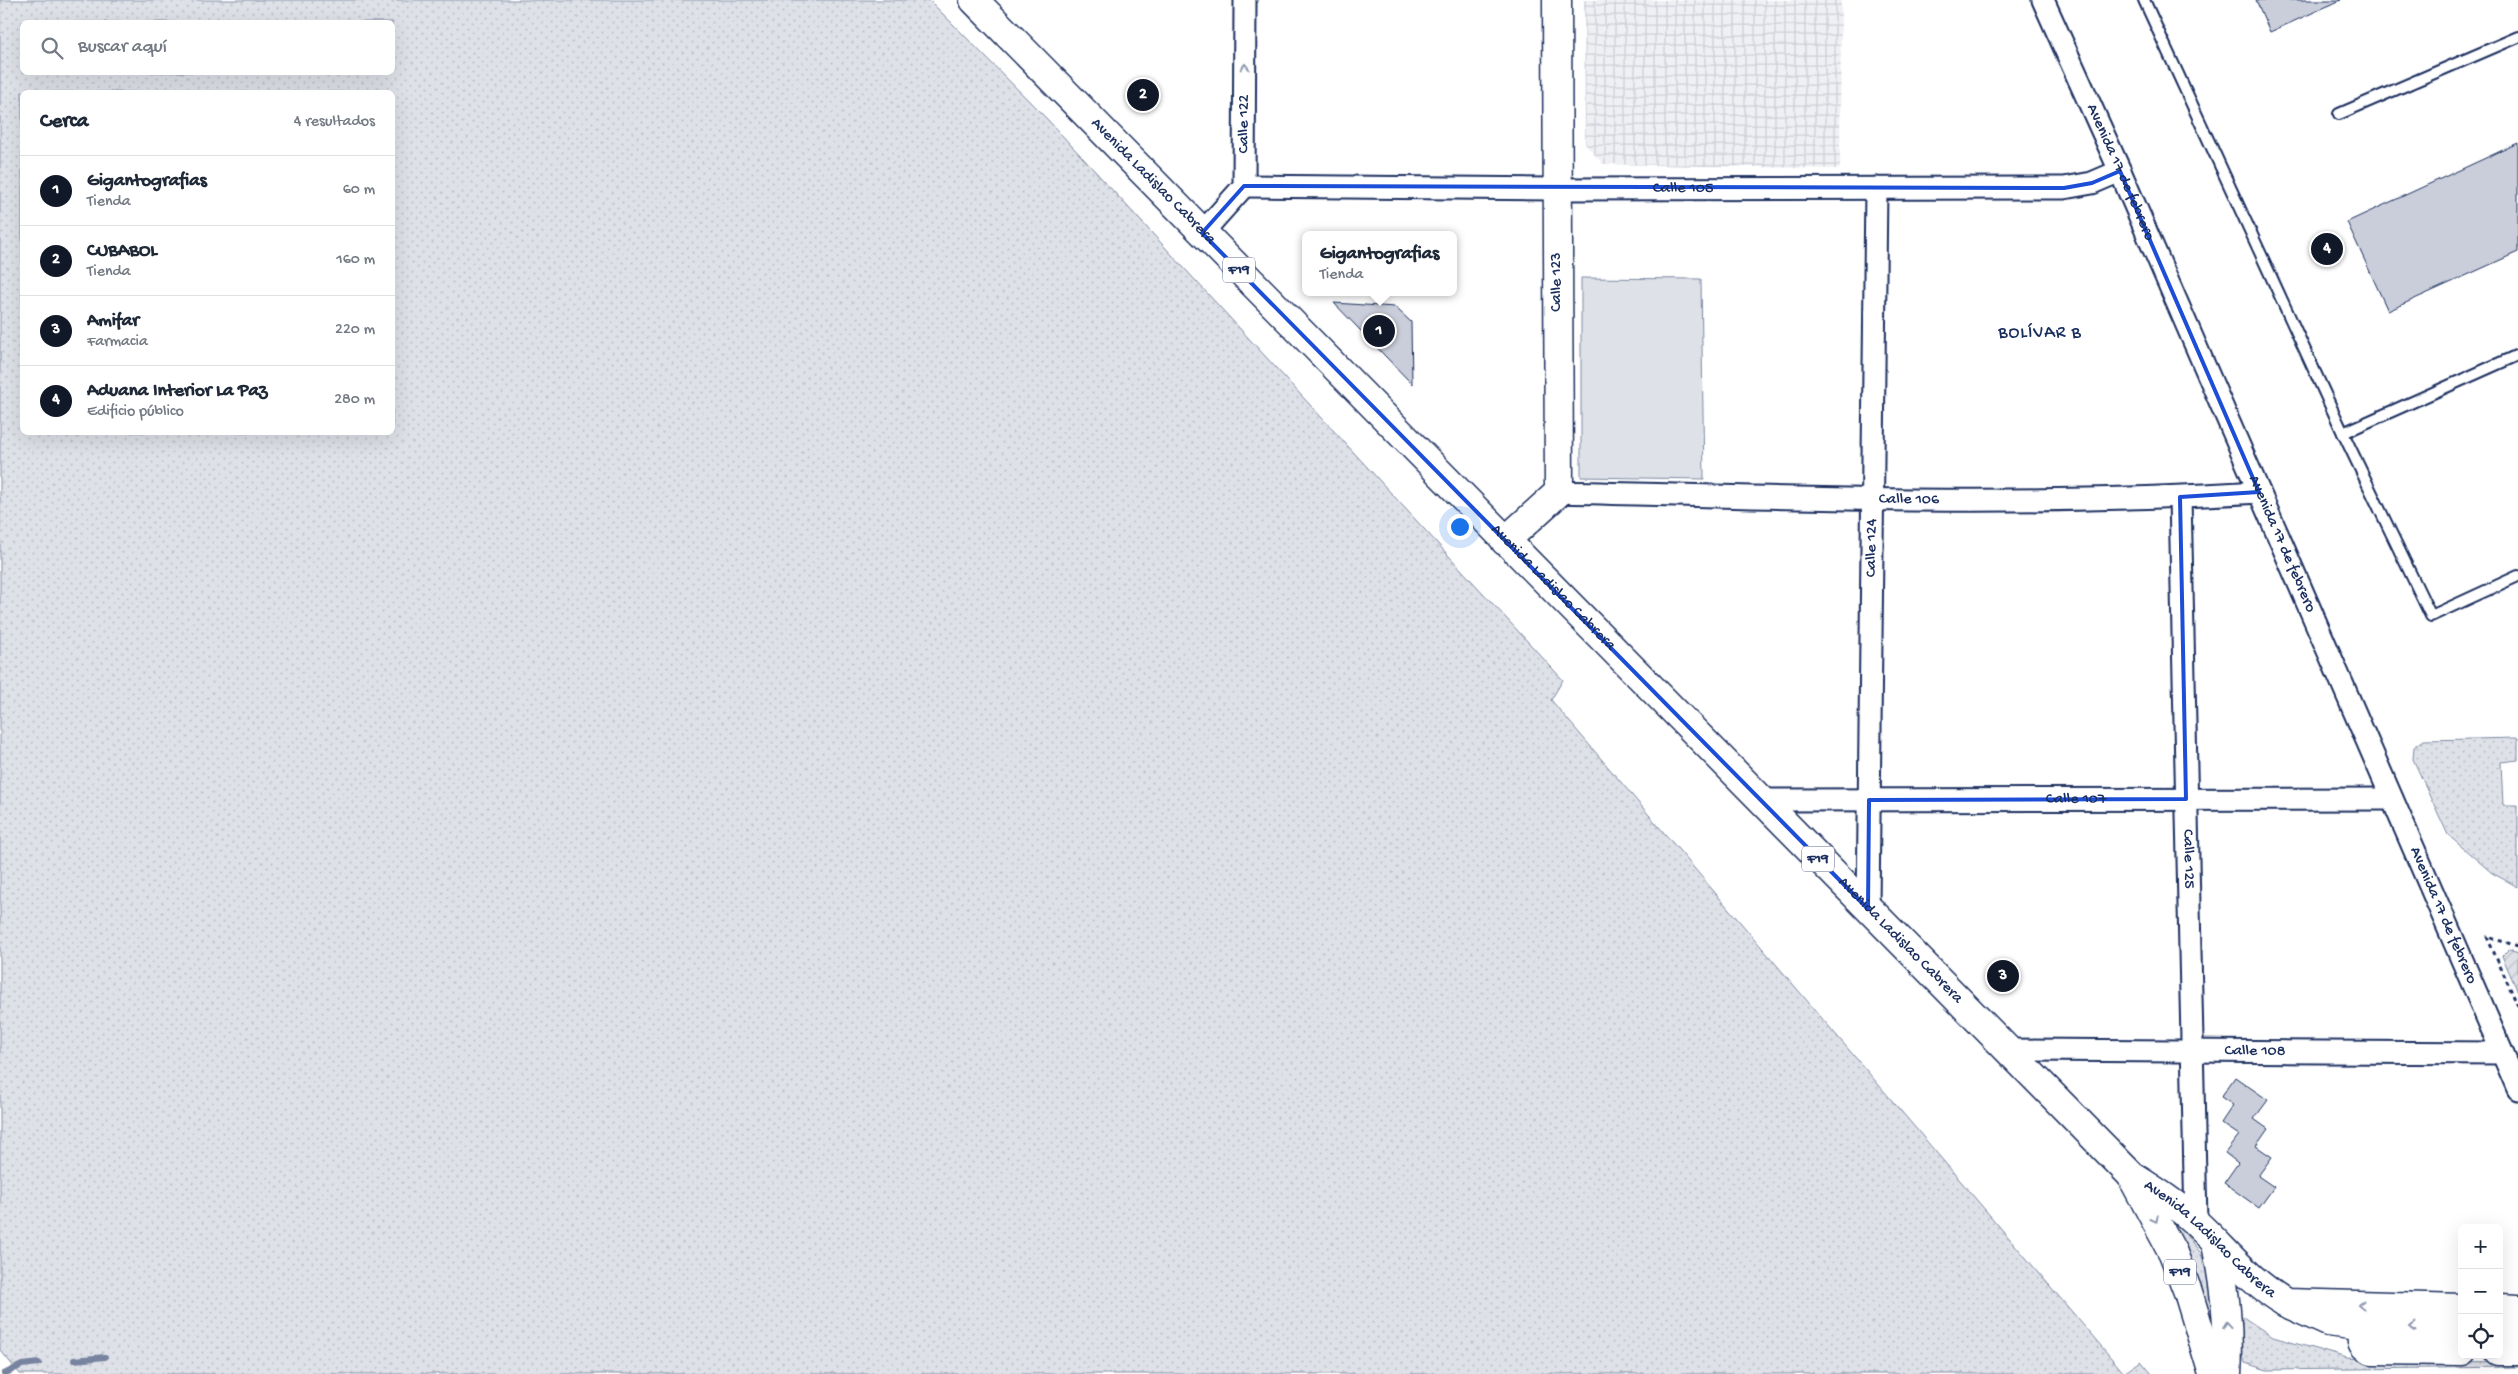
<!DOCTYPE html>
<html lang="es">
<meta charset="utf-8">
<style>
body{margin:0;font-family:"Gochi Hand",sans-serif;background:#f2f2f3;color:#1f2937}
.controls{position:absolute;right:15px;bottom:15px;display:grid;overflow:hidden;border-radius:8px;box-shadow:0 5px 20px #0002}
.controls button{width:45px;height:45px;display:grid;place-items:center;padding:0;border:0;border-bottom:1px solid #e0e1e3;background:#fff;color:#1f2937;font:25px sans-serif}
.you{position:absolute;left:1459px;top:526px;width:18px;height:18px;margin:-12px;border:4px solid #fff;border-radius:50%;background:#1a73e8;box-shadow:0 0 0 8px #1a73e833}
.badge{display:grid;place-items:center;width:32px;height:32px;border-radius:50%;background:#111827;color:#fff;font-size:16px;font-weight:700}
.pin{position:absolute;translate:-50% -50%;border:2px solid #fff;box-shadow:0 1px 5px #0006}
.popup{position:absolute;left:1302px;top:231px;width:155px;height:65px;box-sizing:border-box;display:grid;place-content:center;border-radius:8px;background:#fff;filter:drop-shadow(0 1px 4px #0005);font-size:16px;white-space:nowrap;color:#747a83}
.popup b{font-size:19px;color:#1f2937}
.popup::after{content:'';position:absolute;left:50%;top:100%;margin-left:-10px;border:10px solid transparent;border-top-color:#fff}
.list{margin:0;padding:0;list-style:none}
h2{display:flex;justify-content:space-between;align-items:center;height:65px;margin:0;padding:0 20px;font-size:21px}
h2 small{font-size:16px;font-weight:400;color:#747a83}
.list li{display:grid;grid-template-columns:32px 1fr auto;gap:15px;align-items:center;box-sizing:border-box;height:70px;padding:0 20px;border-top:1px solid #e0e1e3}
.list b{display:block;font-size:19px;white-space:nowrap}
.list p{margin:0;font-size:16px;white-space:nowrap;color:#747a83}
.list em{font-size:16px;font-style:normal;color:#747a83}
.icon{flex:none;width:28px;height:28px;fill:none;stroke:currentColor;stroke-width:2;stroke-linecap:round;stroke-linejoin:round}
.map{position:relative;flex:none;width:2518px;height:1374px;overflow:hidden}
.search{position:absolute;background:#fff;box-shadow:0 5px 20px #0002;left:20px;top:20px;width:375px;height:55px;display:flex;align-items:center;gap:12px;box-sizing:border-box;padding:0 18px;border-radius:8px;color:#747a83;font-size:19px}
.panel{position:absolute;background:#fff;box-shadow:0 5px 20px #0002;left:20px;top:90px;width:375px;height:345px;border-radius:8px}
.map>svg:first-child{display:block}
.industrial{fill:url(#industrial-grid)}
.grass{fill:url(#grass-dots);stroke:#7c88a2;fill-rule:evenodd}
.garden{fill:url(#garden-furrows);stroke:#7c88a2}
.pitch{fill:#dee1e7;stroke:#7c88a2}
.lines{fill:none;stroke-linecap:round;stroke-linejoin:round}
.stream{stroke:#77839f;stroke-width:6}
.building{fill:#caceda;stroke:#1b2f5e}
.lane-casing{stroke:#1b2f5e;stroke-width:14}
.street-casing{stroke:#1b2f5e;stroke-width:25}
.secondary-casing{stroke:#1b2f5e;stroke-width:31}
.primary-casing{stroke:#1b2f5e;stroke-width:31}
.highway-casing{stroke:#1b2f5e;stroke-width:31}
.path{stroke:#1b2f5e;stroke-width:3;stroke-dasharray:4 4;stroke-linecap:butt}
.lane{stroke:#fff;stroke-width:10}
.street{stroke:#fff;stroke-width:21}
.secondary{stroke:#fff;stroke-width:28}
.primary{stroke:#fff;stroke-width:28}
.highway{stroke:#fff;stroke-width:28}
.oneway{stroke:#8d97ae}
.marked{fill:none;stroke:#1d4ed8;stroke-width:4;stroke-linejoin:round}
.labels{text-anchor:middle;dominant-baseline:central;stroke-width:4.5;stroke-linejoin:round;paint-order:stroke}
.shield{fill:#fff;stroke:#5f6d8e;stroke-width:1}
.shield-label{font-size:15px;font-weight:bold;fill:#1b2f5e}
.street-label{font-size:16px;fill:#1b2f5e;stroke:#fff}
.neighbourhood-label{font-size:18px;letter-spacing:1px;fill:#1b2f5e;stroke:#fff}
</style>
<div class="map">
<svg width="2518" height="1374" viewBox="0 0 2518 1374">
<defs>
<pattern id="industrial-grid" width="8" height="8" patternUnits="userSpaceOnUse" patternTransform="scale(1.25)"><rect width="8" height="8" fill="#eff0f4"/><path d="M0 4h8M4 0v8" fill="none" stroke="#ccced4"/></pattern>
<pattern id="grass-dots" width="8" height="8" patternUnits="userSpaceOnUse" patternTransform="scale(1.25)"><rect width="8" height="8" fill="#dee1e7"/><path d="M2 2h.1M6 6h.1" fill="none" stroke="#bec1c9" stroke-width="1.8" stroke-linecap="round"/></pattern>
<pattern id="garden-furrows" width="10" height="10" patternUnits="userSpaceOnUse" patternTransform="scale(1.25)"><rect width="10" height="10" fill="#dee1e7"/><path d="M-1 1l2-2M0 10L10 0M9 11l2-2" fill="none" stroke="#bec1c9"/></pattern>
</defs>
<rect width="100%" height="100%" fill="#fff"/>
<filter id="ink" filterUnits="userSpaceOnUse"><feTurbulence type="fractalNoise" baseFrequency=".02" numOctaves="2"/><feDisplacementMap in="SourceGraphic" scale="10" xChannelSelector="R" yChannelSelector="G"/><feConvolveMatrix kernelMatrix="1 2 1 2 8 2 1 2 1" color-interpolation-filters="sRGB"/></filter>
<g filter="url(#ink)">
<polygon class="industrial" points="1584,0 1841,0 1840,169 1603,164 1585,144"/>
<g class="grass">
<path d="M0,0h929l118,119 516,561 -12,20 573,673 17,-12 11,13h-2132l-20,-24zM392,22v50h-370v-50zM392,92v340h-370v-340z"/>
<polygon points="2518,738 2518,760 2501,762 2503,805 2518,805 2518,887 2492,873 2448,835 2413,759 2414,747 2424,740"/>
<polygon points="2165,1209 2200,1252 2209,1274 2214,1326 2195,1269"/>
<polygon points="2240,1315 2273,1337 2347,1358 2384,1361 2518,1362 2518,1367 2267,1370 2245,1363 2237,1334"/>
</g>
<polygon class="garden" points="2509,949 2518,952 2518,992 2502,956"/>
<polygon class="pitch" points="1581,278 1701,279 1704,479 1581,477"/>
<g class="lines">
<g class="stream">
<polyline points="74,1360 105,1357"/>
<polyline points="4,1374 22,1365 39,1363"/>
</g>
</g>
<g class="building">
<polygon points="2256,0 2341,0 2270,32"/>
<polygon points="2518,143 2518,252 2388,311 2347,222"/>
<polygon points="1334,303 1395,307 1411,322 1412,384"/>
<polygon points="2235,1077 2268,1100 2254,1119 2268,1129 2256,1146 2272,1157 2258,1176 2274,1187 2259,1208 2224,1183 2238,1163 2225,1153 2239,1135 2221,1123 2233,1105 2221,1097"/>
</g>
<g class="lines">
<g class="lane-casing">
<g id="lane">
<polyline points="2144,0 2343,433 2431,616 2518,576"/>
<polyline points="2339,114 2518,37"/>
<polyline points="2343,433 2518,355"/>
</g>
</g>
<g class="street-casing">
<g id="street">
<path id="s1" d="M2043,0l77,171 398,918"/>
<path id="s2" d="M1244,186l312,3 508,-1 28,-5 28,-12"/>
<path id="s3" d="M1202,233l42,-47 1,-186"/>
<path id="s4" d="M1559,492c233,6 467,15 700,0"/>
<path id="s5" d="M2180,497l16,725"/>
<path id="s6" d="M1760,800l632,-1"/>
<path id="s7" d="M1868,909l8,-721"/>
<path id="s8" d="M2007,1050l495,3"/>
</g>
</g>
<g class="secondary-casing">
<polyline id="secondary" points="1505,541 1559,492 1557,0"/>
</g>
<g class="primary-casing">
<g id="primary">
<path d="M2216,1244c9,43 14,86 11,130"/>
<polyline points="2286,1303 2328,1322 2366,1327 2462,1327"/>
<path d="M2366,1327c-7,10 -6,19 6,23l90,1"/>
<polyline points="2499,1328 2518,1328"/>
<polyline points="2499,1351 2518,1351"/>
</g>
</g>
<g class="highway-casing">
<g id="highway">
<path id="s9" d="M974,0l1158,1176c22,14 43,27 62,45 33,30 53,59 92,82l176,5"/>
<polyline points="2132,1177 2173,1253 2188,1292 2213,1374"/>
<polyline points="2499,1308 2518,1309"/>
</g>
</g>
<polyline class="path" points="2518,946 2487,937 2518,1006"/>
<use href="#lane" class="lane"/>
<use href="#street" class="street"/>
<use href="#secondary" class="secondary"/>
<use href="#primary" class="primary"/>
<use href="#highway" class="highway"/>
</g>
<defs><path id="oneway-chevron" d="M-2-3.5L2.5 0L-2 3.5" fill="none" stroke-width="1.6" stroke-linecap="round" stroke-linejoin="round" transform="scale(1.25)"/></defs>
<g class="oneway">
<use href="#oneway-chevron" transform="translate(1245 67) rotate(-90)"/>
<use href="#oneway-chevron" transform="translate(2155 1219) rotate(63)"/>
<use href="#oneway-chevron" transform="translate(2361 1305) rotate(-179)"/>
<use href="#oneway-chevron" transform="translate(2227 1325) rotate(-95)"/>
<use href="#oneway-chevron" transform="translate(2413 1327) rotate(-180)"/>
</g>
</g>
<path class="marked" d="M2120,171l139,321 -79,5 6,302 -317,1 -1,109 -666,-676 42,-47 820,2 28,-5z"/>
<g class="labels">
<g class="shield">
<rect x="1223" y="257.5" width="32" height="25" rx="4"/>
<rect x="1802" y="846.5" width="32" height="25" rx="4"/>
<rect x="2164" y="1259.5" width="32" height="25" rx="4"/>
</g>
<g class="shield-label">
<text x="1239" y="270">F19</text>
<text x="1818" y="859">F19</text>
<text x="2180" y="1272">F19</text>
</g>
<g class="street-label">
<text stroke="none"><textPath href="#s3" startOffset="125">Calle 122</textPath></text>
<text stroke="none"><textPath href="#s1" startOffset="189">Avenida 17 de febrero</textPath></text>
<text stroke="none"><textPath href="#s9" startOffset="255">Avenida Ladislao Cabrera</textPath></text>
<text stroke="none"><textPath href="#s2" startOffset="439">Calle 105</textPath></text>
<text transform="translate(1557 282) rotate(-90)">Calle 123</text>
<text stroke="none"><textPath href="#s4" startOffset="350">Calle 106</textPath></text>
<text stroke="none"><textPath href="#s1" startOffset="594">Avenida 17 de febrero</textPath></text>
<text stroke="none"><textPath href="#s7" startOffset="361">Calle 124</textPath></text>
<text stroke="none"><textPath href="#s9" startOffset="825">Avenida Ladislao Cabrera</textPath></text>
<text stroke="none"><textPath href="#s6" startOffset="316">Calle 107</textPath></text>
<text stroke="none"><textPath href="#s5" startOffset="362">Calle 125</textPath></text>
<text stroke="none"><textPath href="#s1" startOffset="999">Avenida 17 de febrero</textPath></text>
<text stroke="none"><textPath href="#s9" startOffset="1320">Avenida Ladislao Cabrera</textPath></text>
<text stroke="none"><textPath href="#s8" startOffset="248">Calle 108</textPath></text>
<text stroke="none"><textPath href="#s9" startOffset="1751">Avenida Ladislao Cabrera</textPath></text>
</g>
<g class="neighbourhood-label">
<text x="2040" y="333">BOLÍVAR B</text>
</g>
</g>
</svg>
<div class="controls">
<button>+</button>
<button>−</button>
<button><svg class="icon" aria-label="locate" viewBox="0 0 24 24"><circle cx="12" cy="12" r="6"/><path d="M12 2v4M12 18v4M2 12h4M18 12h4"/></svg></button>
</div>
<div class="you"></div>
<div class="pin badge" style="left:1379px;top:331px">1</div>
<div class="popup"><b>Gigantografias</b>Tienda</div>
<div class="pin badge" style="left:1143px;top:95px">2</div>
<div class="pin badge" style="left:2003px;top:976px">3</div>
<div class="pin badge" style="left:2327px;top:249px">4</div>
<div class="search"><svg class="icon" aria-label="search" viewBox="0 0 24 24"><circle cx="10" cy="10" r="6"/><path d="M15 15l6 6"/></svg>Buscar aquí</div>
<section class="panel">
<h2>Cerca<small>4 resultados</small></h2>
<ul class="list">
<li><span class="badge">1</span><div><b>Gigantografias</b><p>Tienda</p></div><em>60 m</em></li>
<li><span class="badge">2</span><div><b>CUBABOL</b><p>Tienda</p></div><em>160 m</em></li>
<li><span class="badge">3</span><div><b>Amifar</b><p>Farmacia</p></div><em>220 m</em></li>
<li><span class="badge">4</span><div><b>Aduana Interior La Paz</b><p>Edificio público</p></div><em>280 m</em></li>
</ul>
</section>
</div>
